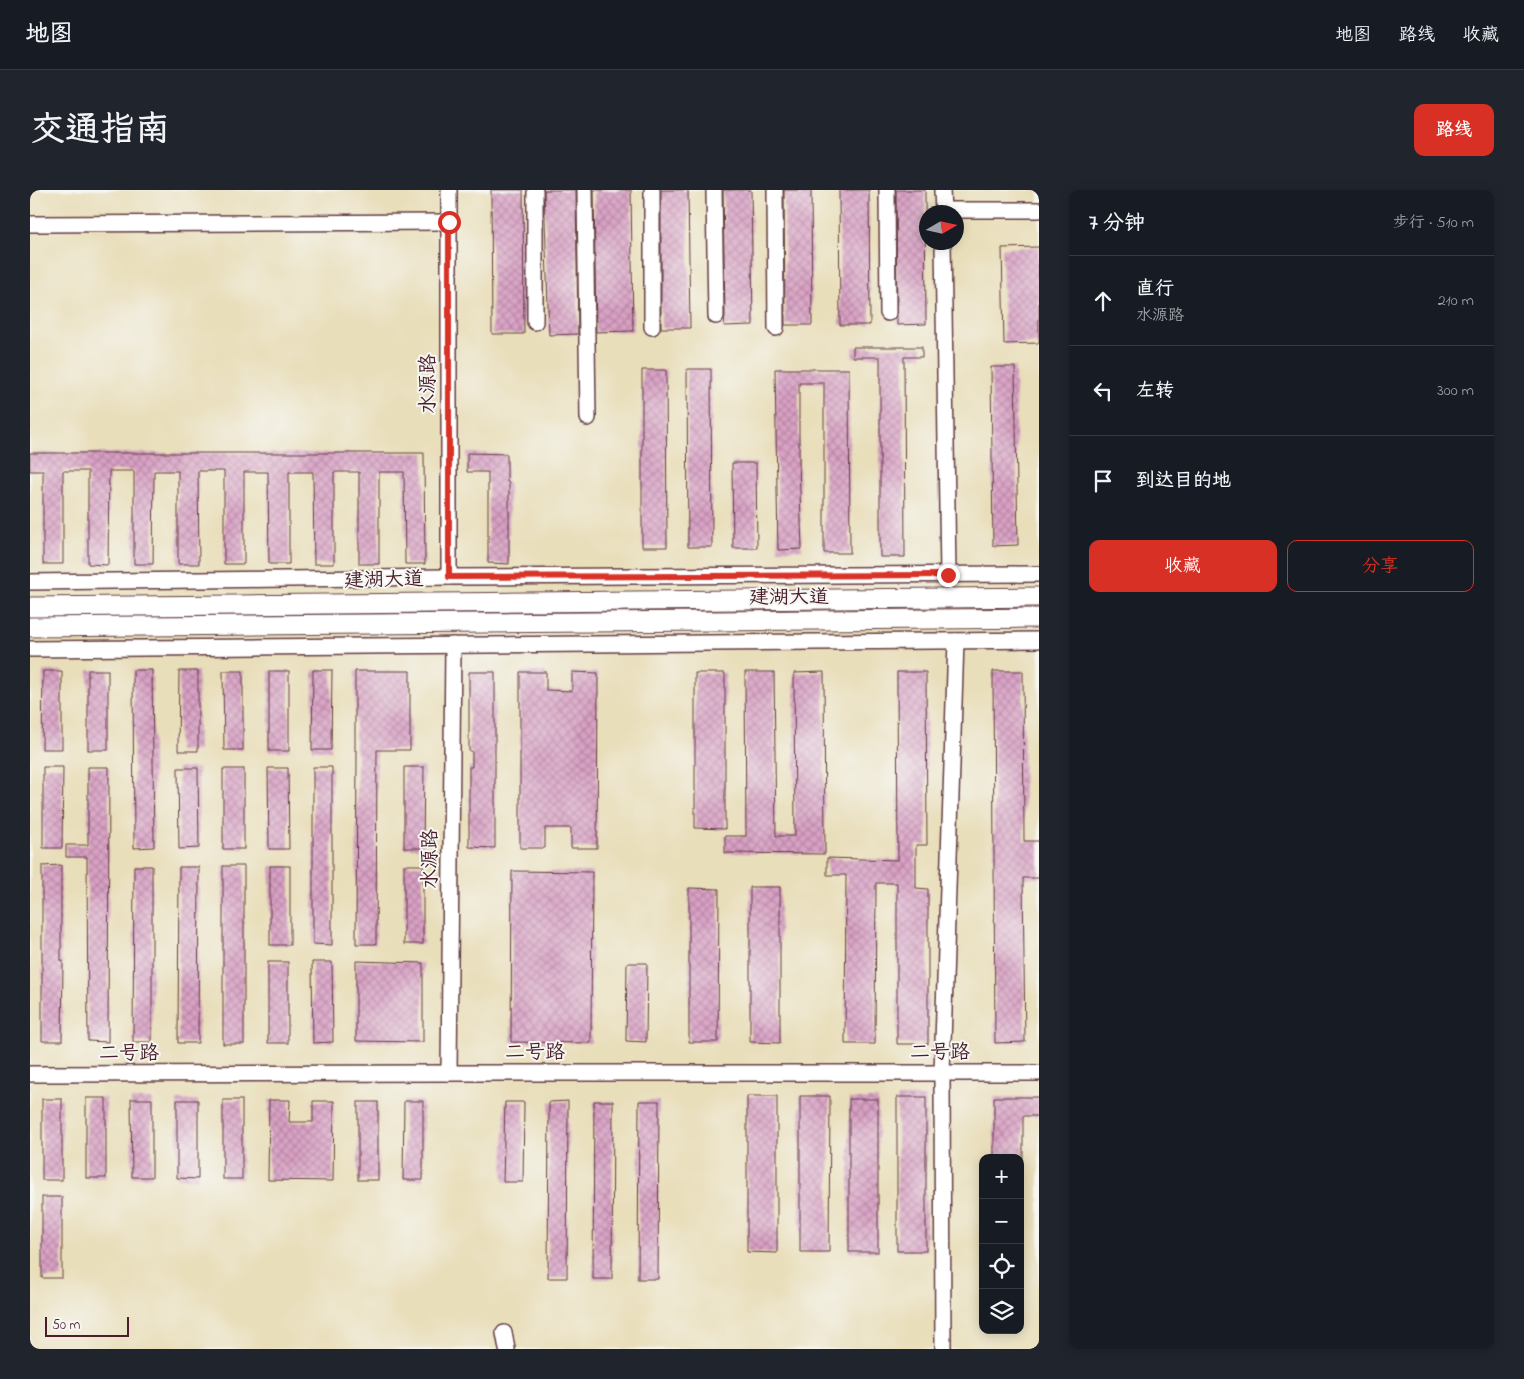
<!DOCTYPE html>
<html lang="zh">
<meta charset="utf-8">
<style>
body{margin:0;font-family:"Indie Flower","LXGW WenKai TC",sans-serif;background:#20242c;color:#f1f3f6}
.controls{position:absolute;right:15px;bottom:15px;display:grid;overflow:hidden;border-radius:10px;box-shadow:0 2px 12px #0003}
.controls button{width:45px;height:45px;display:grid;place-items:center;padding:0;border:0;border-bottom:1px solid #363941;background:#171b24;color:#f1f3f6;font:25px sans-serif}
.compass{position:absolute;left:889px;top:15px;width:45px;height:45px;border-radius:50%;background:#171b24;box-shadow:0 2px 12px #0003;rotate:81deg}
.scale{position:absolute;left:15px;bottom:12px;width:84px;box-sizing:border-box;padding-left:5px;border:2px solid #4a1f2b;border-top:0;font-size:14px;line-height:18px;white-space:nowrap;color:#4a1f2b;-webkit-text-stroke:4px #f6f6f2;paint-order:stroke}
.stop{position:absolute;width:15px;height:15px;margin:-11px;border:4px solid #d93025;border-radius:50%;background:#fff}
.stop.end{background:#d93025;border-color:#fff;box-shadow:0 1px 5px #0008}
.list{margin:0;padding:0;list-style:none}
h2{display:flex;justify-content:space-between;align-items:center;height:65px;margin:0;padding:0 20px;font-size:21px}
h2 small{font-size:16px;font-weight:400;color:#9ea1a6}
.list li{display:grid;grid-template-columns:32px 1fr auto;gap:15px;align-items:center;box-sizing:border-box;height:90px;padding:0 20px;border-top:1px solid #363941}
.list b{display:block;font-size:19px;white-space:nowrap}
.list p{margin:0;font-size:16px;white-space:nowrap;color:#9ea1a6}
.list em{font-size:16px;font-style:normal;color:#9ea1a6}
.actions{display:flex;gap:10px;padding:15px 20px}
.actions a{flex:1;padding:11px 0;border:1px solid #d93025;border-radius:10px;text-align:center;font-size:18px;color:#d93025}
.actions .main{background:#d93025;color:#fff}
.icon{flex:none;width:28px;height:28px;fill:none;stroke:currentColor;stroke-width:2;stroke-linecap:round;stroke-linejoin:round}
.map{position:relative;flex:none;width:1009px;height:1159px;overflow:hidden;border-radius:10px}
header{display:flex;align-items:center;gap:30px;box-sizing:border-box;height:70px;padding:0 25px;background:#171b24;border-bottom:1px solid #363941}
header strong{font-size:24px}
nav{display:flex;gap:28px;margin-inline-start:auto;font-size:18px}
.intro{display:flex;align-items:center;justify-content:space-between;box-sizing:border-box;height:120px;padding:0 30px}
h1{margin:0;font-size:35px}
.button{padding:12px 22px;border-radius:10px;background:#d93025;color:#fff;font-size:18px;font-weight:700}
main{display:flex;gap:30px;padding:0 30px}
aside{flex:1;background:#171b24;border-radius:10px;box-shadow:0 2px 12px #0003}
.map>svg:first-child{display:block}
.building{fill:url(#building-cross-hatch)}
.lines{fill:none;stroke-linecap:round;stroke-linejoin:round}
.minor-casing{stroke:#623c40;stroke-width:18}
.major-casing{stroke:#623c40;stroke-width:21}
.minor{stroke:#fff;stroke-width:15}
.major{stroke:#fff;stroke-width:19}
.route{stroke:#d93025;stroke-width:6}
.labels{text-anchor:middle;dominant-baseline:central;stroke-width:4;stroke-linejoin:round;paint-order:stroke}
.street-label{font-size:20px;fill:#4a1f2b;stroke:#f6f6f2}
</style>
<header>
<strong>地图</strong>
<nav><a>地图</a><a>路线</a><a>收藏</a></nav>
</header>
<div class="intro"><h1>交通指南</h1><a class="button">路线</a></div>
<main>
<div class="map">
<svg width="1009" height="1159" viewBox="0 0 1009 1159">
<defs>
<pattern id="building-cross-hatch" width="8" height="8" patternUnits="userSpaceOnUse" patternTransform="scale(1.25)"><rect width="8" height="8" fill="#d9a1c5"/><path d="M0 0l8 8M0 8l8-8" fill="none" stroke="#b283a0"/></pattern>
</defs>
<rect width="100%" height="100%" fill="#f6f6f2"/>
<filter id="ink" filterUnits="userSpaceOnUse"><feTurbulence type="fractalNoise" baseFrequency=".02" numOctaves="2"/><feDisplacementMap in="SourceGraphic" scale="10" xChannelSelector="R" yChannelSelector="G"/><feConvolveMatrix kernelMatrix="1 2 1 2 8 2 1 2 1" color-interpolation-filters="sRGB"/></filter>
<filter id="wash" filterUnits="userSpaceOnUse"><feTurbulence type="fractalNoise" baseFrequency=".0096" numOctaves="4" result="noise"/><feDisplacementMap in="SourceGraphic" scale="20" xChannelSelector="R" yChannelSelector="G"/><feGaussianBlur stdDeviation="1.12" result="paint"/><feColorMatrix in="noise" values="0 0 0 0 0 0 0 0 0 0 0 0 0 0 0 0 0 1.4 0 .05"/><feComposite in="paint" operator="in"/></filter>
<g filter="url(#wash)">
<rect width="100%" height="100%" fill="#e9deba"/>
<g id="blocks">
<g class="building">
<polygon points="461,0 493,0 494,144 462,144"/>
<polygon points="514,0 546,0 548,144 519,145"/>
<polygon points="564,0 601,0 603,141 566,142"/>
<polygon points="631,0 658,0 660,138 631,138"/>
<polygon points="693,0 721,0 723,135 694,136 695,126"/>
<polygon points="754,0 781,0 782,135 755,135"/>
<polygon points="809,0 839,0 840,135 810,135"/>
<polygon points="866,0 895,0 896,134 867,135"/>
<polygon points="1009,57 1009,153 974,154 972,58"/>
<polygon points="823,157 892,157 892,167 874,167 875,367 850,367 850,167 823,167"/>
<polygon points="961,177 985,177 988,355 963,356"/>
<polygon points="657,179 681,179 682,357 658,357"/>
<polygon points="745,179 819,179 820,363 794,363 794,193 769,193 769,273 772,359 748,360"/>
<polygon points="612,180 636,180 637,357 612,357"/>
<polygon points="0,263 394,263 395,374 375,374 374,282 349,282 349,374 329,374 329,282 304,282 304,374 284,374 283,282 259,282 259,374 239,374 238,282 214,282 214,374 194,374 194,281 168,281 169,374 148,374 148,281 124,281 123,374 104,374 104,281 79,281 78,375 58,374 58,281 33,281 33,374 13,374 13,281 0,281"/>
<polygon points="437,263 477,264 477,292 479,292 479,374 458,373 458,282 437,282"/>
<polygon points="702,273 726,273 727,358 703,358"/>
<rect x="58" y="480" width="20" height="80"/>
<polygon points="103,480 122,480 124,657 104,658"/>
<polygon points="283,480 302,480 301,560 282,560"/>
<polygon points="13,481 32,481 32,559 12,559"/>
<polygon points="149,481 168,481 168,561 148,561"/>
<polygon points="193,481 213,481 213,560 194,560"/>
<rect x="239" y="481" width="20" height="80"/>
<polygon points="325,481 380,481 380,560 347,560 346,754 326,754 327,561 325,561"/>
<polygon points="963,481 993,481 994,651 1009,651 1009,688 993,688 995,852 965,853"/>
<polygon points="439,482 465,482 465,658 439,657 439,577 442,577 442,561 439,561"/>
<polygon points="490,482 516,482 516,500 542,501 542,482 568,483 567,658 541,658 541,638 515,638 515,658 490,658"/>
<polygon points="715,482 744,482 746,646 765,646 764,483 794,482 795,664 695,663 695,646 716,646"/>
<polygon points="867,482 896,482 897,655 886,655 886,698 898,699 898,854 867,854 867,693 846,693 845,854 815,854 816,685 797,685 797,668 868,670"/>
<polygon points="665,483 695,483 695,639 665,638"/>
<polygon points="13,577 33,577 32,658 13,658"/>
<polygon points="58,577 79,577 78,852 58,851 57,667 36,667 36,655 58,655"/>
<polygon points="283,577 302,577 302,755 283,754"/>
<polygon points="374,577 394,577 393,658 374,658"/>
<polygon points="148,578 168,578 169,658 149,659"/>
<polygon points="238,578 258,578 259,659 239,659"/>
<rect x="193" y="579" width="21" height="80"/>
<polygon points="31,675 31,771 33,771 32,851 12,851 12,676"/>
<rect x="374" y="675" width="19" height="79"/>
<polygon points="104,676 122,676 122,852 103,852"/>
<rect x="193" y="676" width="21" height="178"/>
<rect x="240" y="676" width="20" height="79"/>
<polygon points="149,677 169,677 168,853 148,853"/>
<polygon points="482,681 562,682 561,853 481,852"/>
<polygon points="720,697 750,697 750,853 720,852"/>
<polygon points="659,698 689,699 688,852 659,852"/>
<polygon points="326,771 393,773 393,852 326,851"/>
<rect x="238" y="772" width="20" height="81"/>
<polygon points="282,772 302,772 303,852 283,853"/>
<polygon points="597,773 617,773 616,852 596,851"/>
<polygon points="717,906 747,906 747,1063 717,1062"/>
<polygon points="770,906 800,906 799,1062 770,1062"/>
<rect x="867" y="907" width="29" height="154"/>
<polygon points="964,907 1009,907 1009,926 993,926 993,968 964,968"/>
<rect x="56" y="908" width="20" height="80"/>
<rect x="12" y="909" width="20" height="81"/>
<polygon points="101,909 122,909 122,987 102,987"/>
<rect x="819" y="909" width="29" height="153"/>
<polygon points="147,910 168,910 168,989 147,988"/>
<rect x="193" y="910" width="19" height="79"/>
<polygon points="239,910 260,910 259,932 283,932 283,911 304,911 303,991 238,990"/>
<polygon points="374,911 393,911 393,990 373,990"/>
<polygon points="538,911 537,1088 518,1088 519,912"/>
<polygon points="564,911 583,911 582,1089 563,1089"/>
<polygon points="609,911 629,911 628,1089 608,1089"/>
<rect x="328" y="912" width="20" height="78"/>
<polygon points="475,912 494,912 493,992 473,992"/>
<rect x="12" y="1007" width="20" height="81"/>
</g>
</g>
</g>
<g filter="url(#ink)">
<use href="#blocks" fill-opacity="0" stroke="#623c40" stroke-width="1"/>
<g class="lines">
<g class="minor-casing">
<g id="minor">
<polyline points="419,0 419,387"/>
<polyline points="505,0 505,132"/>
<polyline points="555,0 558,228"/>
<polyline points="622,0 622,137"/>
<polyline points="684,0 686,126"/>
<polyline points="745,0 746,138"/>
<polyline points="857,0 858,123"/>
<polyline points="912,0 913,22"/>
<polyline points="912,20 1009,20"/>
<polyline points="0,34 419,32"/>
<polyline points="913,52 918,385"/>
<polyline points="0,392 419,387 1009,384"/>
<polyline points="0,459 1009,450"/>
<polyline points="419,883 423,455"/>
<polyline points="0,884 419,883 1009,883"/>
<polyline points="474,1143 477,1159"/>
<polyline points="913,1159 912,883 926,451"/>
</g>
</g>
<g class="major-casing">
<g id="major">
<polyline points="0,417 1009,407"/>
<polyline points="0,437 1009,428"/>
</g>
</g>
<use href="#minor" class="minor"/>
<use href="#major" class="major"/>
</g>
</g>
<g class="lines" filter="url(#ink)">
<polyline class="route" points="419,32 419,387 918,385"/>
</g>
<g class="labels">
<g class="street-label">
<text transform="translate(399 194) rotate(-90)">水源路</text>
<text transform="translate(354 391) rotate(-1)">建湖大道</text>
<text x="759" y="408">建湖大道</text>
<text transform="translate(401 669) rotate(-90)">水源路</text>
<text x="505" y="863">二号路</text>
<text x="910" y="863">二号路</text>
<text x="99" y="864">二号路</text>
</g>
</g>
</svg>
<div class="controls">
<button>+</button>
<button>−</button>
<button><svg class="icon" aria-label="locate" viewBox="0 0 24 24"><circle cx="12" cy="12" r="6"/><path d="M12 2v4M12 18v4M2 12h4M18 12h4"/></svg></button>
<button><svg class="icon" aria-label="layers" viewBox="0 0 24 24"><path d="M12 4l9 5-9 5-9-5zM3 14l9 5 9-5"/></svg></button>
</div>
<svg class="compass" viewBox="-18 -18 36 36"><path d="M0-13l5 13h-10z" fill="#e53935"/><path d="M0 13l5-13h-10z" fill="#9ea1a6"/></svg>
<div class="scale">50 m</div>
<div class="stop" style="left:419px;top:32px"></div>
<div class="stop end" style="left:918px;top:385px"></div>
</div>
<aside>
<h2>7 分钟<small>步行 · 510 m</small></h2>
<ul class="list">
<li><svg class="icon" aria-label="ahead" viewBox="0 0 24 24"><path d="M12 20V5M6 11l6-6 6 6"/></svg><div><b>直行</b><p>水源路</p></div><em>210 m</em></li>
<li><svg class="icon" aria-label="left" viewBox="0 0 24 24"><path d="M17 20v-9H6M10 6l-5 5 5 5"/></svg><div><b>左转</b></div><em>300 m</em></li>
<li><svg class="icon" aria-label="arrive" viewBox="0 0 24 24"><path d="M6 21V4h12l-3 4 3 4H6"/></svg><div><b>到达目的地</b></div></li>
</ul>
<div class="actions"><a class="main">收藏</a><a>分享</a></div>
</aside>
</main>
